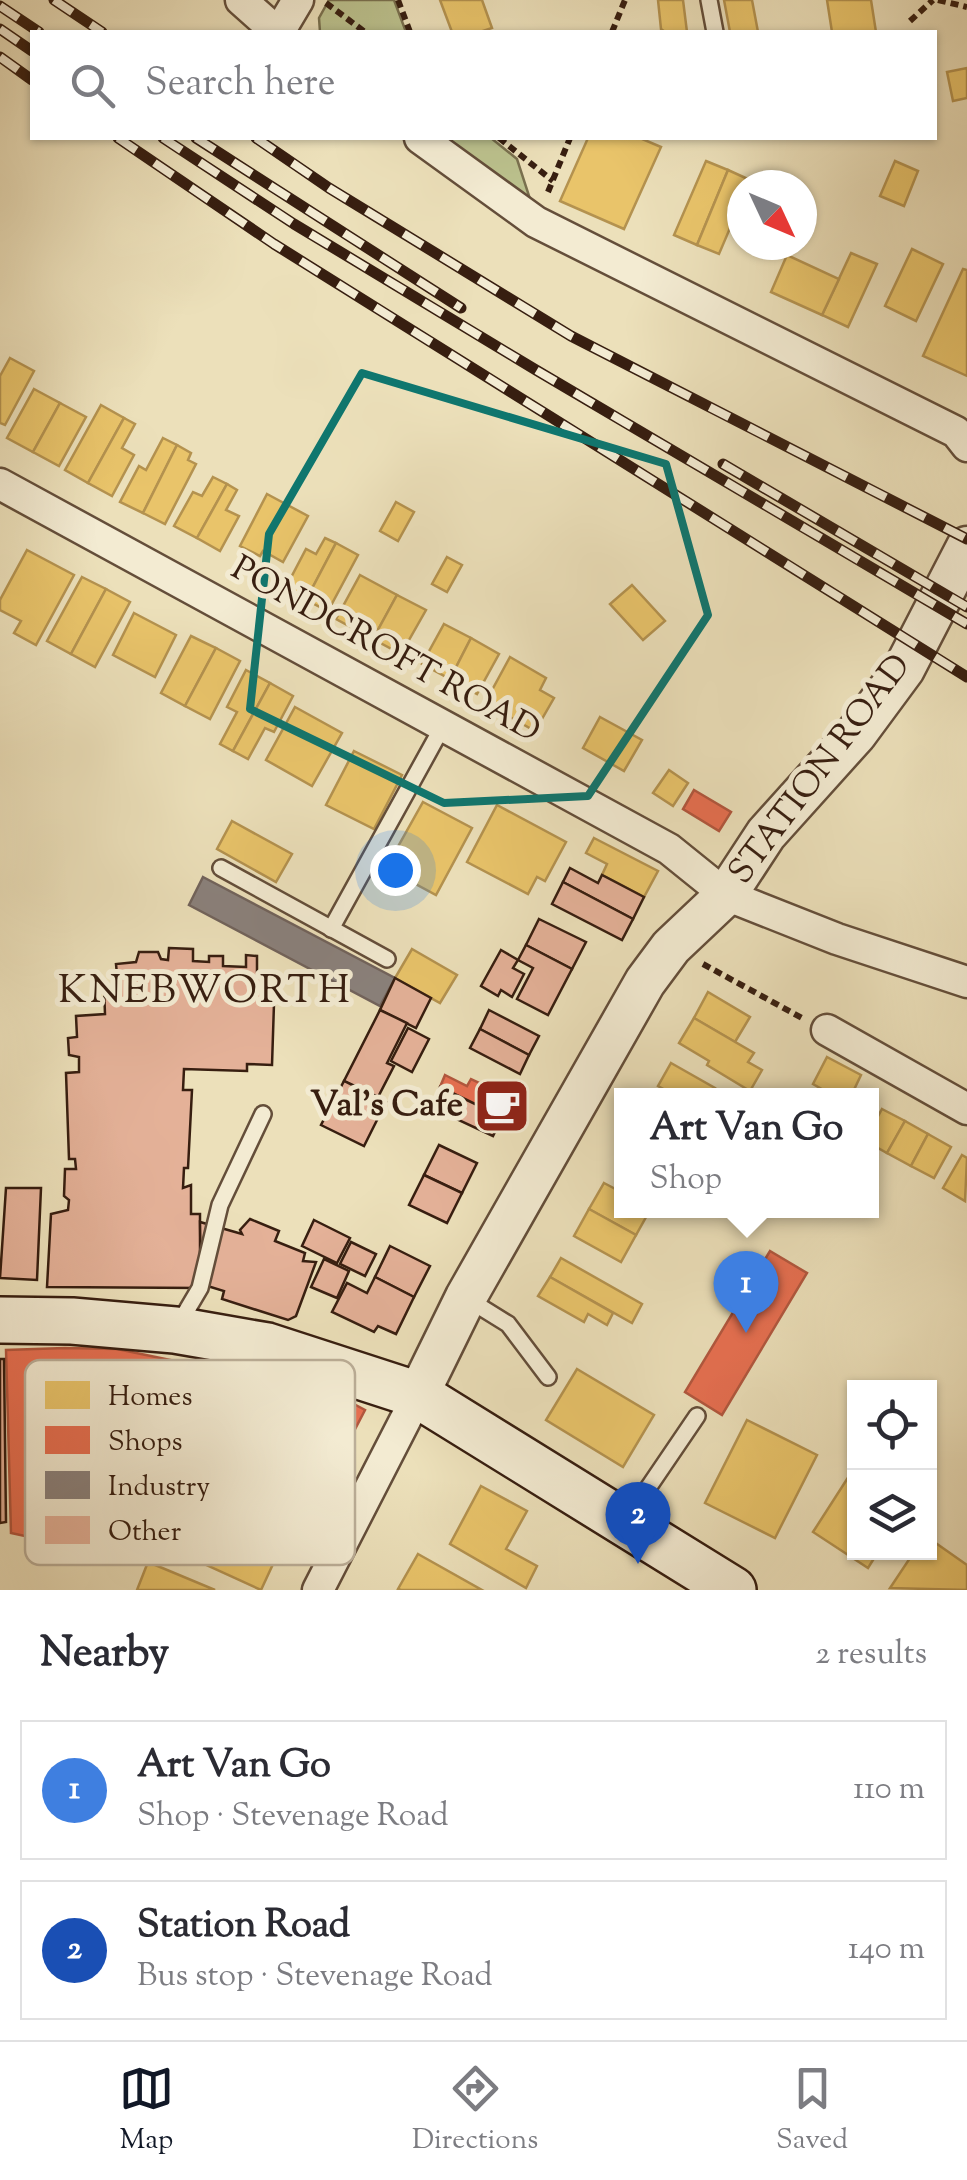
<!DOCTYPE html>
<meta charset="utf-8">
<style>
body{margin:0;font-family:"Sorts Mill Goudy",serif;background:#f7f7f7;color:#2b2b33}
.controls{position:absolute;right:30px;bottom:30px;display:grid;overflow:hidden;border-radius:0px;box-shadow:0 2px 8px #0004}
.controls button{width:90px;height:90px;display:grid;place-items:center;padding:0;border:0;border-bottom:2px solid #e1e1e2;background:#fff;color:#2b2b33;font:50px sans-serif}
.compass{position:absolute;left:727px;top:170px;width:90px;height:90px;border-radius:50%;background:#fff;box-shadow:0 2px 8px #0004;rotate:134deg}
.you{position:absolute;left:395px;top:870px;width:35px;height:35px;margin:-25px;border:8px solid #fff;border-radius:50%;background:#1a73e8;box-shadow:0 0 0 15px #1a73e833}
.badge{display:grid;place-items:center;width:65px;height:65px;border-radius:50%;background:#111827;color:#fff;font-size:32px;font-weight:700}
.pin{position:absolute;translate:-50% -82px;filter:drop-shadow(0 2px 5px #0008)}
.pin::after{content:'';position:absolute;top:52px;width:35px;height:30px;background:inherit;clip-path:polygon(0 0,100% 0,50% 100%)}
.popup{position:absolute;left:614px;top:1088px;width:265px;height:130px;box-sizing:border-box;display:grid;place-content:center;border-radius:0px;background:#fff;filter:drop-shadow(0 2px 8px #0005);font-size:32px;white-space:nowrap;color:#7c7c81}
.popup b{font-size:38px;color:#2b2b33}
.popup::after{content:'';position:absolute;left:50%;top:100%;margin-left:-20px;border:20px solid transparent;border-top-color:#fff}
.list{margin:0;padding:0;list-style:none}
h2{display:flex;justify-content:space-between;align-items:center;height:130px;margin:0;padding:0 40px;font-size:42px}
h2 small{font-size:32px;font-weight:400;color:#7c7c81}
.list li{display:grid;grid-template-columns:65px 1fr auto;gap:30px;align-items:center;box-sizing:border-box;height:140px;margin:0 20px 20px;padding:0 20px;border:2px solid #e1e1e2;border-radius:0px}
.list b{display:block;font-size:38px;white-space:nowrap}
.list p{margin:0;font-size:32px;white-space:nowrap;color:#7c7c81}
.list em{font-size:32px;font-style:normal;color:#7c7c81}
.icon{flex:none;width:55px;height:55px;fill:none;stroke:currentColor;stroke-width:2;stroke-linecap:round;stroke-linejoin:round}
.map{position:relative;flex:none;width:967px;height:1590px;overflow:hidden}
.search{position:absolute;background:#fff;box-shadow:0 2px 8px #0004;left:30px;right:30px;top:30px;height:110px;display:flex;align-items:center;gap:25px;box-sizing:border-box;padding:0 35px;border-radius:0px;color:#7c7c81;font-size:38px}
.sheet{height:450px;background:#fff}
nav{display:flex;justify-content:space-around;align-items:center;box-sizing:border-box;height:140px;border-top:2px solid #e1e1e2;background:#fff;font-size:28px;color:#7c7c81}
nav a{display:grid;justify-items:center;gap:5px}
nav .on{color:#111827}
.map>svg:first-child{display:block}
.green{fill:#bbc18d;stroke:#79704e;stroke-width:2.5}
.homes{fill:#e9c46a;stroke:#b4924f;stroke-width:2.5}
.shops{fill:#e76f51;stroke:#b2573e;stroke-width:2.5}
.industry{fill:#8a817c;stroke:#71635c;stroke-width:2.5}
.building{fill:#e4b198;stroke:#371e10;stroke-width:2.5}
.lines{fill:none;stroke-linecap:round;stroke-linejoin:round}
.service-casing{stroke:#644e3a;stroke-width:20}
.minor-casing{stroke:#644e3a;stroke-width:35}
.tertiary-casing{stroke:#644e3a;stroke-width:45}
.secondary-casing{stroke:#371e10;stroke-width:50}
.path{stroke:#371e10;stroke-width:6;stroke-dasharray:8 5;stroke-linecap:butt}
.service{stroke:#f3ebd2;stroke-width:15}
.minor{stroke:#f3ebd2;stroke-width:30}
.tertiary{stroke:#f3ebd2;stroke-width:40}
.secondary{stroke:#f3ebd2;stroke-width:45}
.rail-casing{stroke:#371e10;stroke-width:11}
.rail{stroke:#f3ebd2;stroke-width:8;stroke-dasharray:22;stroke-linecap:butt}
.marked{fill:none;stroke:#0f766e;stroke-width:8;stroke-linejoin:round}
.labels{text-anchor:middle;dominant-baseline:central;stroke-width:10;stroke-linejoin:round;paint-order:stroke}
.street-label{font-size:35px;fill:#371e10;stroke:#f3ebd2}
.poi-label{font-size:35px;font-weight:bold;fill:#371e10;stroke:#f3ebd2;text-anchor:end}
.quarter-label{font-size:40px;letter-spacing:2.5px;fill:#371e10;stroke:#f3ebd2}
.key{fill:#f3ebd2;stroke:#bbae98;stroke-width:2.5}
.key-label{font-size:28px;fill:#371e10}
</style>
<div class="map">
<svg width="967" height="1590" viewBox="0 0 967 1590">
<rect width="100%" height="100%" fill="#ece0ba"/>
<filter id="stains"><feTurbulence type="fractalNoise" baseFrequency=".002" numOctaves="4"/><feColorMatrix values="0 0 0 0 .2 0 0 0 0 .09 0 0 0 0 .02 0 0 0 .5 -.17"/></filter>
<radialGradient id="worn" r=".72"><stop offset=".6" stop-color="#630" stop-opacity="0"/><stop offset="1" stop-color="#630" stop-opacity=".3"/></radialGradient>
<g class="green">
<polygon points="329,0 394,0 406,32 320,32 319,18"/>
<polygon points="443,138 491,138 517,159 532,205"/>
</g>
<g class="homes">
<polygon points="440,0 482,0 492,28 480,32 452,32"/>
<polygon points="658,0 683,0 687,32 665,32 661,29"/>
<polygon points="724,0 752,0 758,32 730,32"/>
<polygon points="827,0 871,0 876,32 832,32"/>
<polygon points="967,68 967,98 953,101 947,72"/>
<polygon points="588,138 640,138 661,147 624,229 560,201"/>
<polygon points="706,161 728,170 697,245 674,235"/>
<polygon points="895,161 918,171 904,206 880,196"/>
<polygon points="728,170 750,180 748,185 742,185 742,200 719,254 697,245"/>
<polygon points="912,249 943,264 916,321 885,306"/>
<polygon points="851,253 877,264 848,327 822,315"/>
<polygon points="787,255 839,279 822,315 771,292"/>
<polygon points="963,269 967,270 967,376 923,356"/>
<polygon points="10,358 34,371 5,425 0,423 0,376"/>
<polygon points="34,389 60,403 33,452 7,438"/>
<polygon points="60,403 86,417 59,466 33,452"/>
<polygon points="101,405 124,418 88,483 65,470"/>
<polygon points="124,418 135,424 122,448 134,455 112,496 88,483"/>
<polygon points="163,438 177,445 143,513 120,502 139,466 146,470"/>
<polygon points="177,445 191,453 188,460 196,464 165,524 143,513"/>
<polygon points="213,477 227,484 197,538 174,526 193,492 202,496"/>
<polygon points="227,484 237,490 226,510 239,516 220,551 197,538"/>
<polygon points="267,494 308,516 283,562 263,551 260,556 240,546"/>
<polygon points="396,502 414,512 398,541 380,531"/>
<polygon points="325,538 336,543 306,600 285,589 306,549 316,554"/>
<polygon points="336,543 358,555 328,611 306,600"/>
<polygon points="27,550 74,575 36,645 14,633 21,621 0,610 0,600"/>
<polygon points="447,557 462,565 447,592 432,584"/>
<polygon points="360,575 397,595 373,639 336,619"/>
<polygon points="82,577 106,589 71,654 47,641"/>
<polygon points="632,585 665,621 643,640 610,604"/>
<polygon points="106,589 130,602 95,667 71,654"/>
<polygon points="397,595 426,610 401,654 373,639"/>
<polygon points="134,613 176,635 155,677 113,655"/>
<polygon points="444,624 471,638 450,679 422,664"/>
<polygon points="191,636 216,648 185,706 161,693"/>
<polygon points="471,638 499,654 477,694 450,679"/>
<polygon points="216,648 240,661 210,719 185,706"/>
<polygon points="510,657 546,678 540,690 554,698 535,731 485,703"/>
<polygon points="246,670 270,683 233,751 220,744 237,712 227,707"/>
<polygon points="270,683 293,696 274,732 265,728 248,759 233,751"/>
<polygon points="295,707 342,733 312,786 266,760"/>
<polygon points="600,717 642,740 624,771 583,748"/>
<polygon points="354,751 402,775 374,829 326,805"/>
<polygon points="669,770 688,783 673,806 653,793"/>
<polygon points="423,802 472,828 436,895 386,868"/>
<polygon points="497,805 566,842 545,881 537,877 528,894 467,862"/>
<polygon points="232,821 292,854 276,882 217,849"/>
<polygon points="594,838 658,871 644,897 602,875 607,864 586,853"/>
<polygon points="412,949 457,975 440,1003 395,978"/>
<polygon points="708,992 750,1017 735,1042 694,1018"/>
<polygon points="694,1018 754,1053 748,1062 762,1070 750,1091 707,1065 709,1061 679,1043"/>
<polygon points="827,1057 861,1075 851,1096 834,1096 813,1084"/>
<polygon points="671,1063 715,1088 711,1096 676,1096 658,1086"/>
<polygon points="882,1109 905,1121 887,1153 871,1144 871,1129"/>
<polygon points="905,1121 928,1134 911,1166 887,1153"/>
<polygon points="928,1134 951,1147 934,1178 911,1166"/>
<polygon points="962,1155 967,1158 965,1201 943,1188"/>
<polygon points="604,1183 621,1192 621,1210 650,1210 636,1235 589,1209"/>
<polygon points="589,1209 636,1235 621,1262 574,1236"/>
<polygon points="561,1258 642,1304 632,1323 550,1277"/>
<polygon points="550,1277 613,1313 607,1325 588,1314 584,1322 538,1296"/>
<polygon points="577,1369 654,1415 623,1467 546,1420"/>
<polygon points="747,1420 817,1455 775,1538 705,1503"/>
<polygon points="849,1476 854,1479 854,1552 878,1552 868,1568 813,1532"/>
<polygon points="481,1486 527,1511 506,1549 537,1566 526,1588 450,1544"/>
<polygon points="236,1513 286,1536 261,1590 193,1559 208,1527 226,1535"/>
<polygon points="930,1539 967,1565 967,1590 890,1588 914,1552 930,1552"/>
<polygon points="418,1554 482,1590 401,1590 398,1589"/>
<polygon points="148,1562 215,1590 137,1590"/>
</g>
<g class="shops">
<polygon points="694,790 731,812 719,831 683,809"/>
<polygon points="445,1075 467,1086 471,1079 512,1098 502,1117 440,1087"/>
<polygon points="770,1251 807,1273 722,1415 685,1392"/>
<polygon points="65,1348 117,1349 180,1362 159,1465 84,1453 88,1418 47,1419 46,1471 34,1538 11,1533 6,1350"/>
<polygon points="320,1386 365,1410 352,1435 347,1432 326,1472 308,1463 305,1469 283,1457"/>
</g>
<polygon class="industry" points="203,877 395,978 380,1006 189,905"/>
<g class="building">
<polygon points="570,868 598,883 602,875 644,897 633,919 563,882"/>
<polygon points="563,882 633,919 622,940 552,904"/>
<polygon points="539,919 586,942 572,969 526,945"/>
<polygon points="526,945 572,969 548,1015 517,999 533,968 518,960"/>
<polygon points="169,948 193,949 193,961 209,962 209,956 223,956 223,966 246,967 246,955 257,956 257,972 275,973 272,1065 247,1064 247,1071 184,1069 183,1090 192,1090 188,1168 184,1168 183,1188 191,1185 191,1214 200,1214 200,1288 47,1287 51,1214 68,1210 69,1200 64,1196 65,1169 76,1169 75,1159 69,1159 66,1073 79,1072 79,1057 69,1055 68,1038 77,1037 76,1016 105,1014 104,986 118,985 116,964 136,962 139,952 158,952 161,959 168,960"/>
<polygon points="501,950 518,960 513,968 524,974 512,997 501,990 498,996 481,986"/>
<polygon points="395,978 431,998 416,1028 380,1010"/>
<polygon points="380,1010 407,1023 387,1063 394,1066 378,1097 344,1081"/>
<polygon points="489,1010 539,1036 529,1055 480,1029"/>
<polygon points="408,1028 429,1039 412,1072 391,1061"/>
<polygon points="480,1029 529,1055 520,1074 470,1048"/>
<polygon points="344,1081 386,1102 364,1146 321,1125"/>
<polygon points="440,1087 502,1117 493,1136 452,1117 456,1108 435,1098"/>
<polygon points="439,1145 477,1163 462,1193 424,1175"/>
<polygon points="424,1175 462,1193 447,1223 409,1205"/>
<polygon points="6,1188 41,1188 37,1280 0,1278"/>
<polygon points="250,1219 279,1231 275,1241 305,1253 303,1261 316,1262 296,1316 288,1320 222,1299 224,1291 201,1284 200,1222 242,1234 240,1230"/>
<polygon points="314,1220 350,1238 337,1263 302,1246"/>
<polygon points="351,1242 376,1254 365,1276 340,1264"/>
<polygon points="390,1246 430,1266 414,1297 375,1277"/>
<polygon points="324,1259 349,1271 337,1298 311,1287"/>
<polygon points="375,1277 414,1297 396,1334 378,1326 374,1332 332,1312 347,1283 367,1293"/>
<polygon points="0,1359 4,1359 6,1522 0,1523"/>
<polygon points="239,1449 271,1456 264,1491 231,1483"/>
</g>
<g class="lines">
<g class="service-casing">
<g id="service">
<polyline points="709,0 715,32"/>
<polyline points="221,868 387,959"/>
<polyline points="331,929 444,724"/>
<polyline points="466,1298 508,1324 548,1377"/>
<polyline points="177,1327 200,1288 220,1205 263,1114"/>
<polyline points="627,1519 697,1416"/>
</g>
</g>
<g class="minor-casing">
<g id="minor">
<polyline points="241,0 277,32"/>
<polyline points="279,32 298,0"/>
<polyline points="420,138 536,222 956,432 967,446"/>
<polyline points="0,484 669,849 726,895 837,939 967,982"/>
<polyline points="827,1030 967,1109"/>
<polyline points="318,1590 418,1395"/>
</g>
</g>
<g class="tertiary-casing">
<polyline id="tertiary" points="418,1395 466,1297 645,982 671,947 726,895 766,834 856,734 904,669 967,547"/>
</g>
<g class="secondary-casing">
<polyline id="secondary" points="0,1320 72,1321 175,1330 267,1346 418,1395 733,1590"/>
</g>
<g class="path">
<polyline points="398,0 410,32"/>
<polyline points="938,0 967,7"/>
<polyline points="326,3 365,32"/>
<polyline points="910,21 933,0"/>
<polyline points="612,32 625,0"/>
<polyline points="499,138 553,181"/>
<polyline points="548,192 570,138"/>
<polyline points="703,964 802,1018"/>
</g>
<use href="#service" class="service"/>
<use href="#minor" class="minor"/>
<use href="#tertiary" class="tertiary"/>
<use href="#secondary" class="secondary"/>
<g class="rail-casing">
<g id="rail">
<polyline points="54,0 102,32"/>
<polyline points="0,6 39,32"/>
<polyline points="0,29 32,51"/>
<polyline points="0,57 32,80"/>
<polyline points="118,138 274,244 967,677"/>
<polyline points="163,138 294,224 536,370 967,624"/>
<polyline points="196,138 461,308"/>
<polyline points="256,138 329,188 571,336 967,539"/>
<polyline points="723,464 967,607"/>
</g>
</g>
<use href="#rail" class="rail"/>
</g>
<path class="marked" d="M362,373l304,91 42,151 -120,181 -144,7 -194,-94 19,-175z"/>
<defs>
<g id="cafe-square" transform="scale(2.875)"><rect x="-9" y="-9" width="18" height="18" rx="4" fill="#8f2418" stroke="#f3ebd2"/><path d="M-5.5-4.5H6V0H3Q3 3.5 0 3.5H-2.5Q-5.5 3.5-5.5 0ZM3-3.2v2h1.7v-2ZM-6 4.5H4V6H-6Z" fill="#fff"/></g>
</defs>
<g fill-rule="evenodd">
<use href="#cafe-square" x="502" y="1106"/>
</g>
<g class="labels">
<g class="street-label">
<text transform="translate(385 651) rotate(29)">PONDCROFT ROAD</text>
<text transform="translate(821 770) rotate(-53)">STATION ROAD</text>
</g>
<g class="poi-label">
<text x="463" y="1106">Val's Cafe</text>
</g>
<g class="quarter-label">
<text x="205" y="992">KNEBWORTH</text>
</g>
</g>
<rect x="25" y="1360" width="330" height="205" rx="15" class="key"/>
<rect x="45" y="1381" width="45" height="28" fill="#e9c46a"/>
<rect x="45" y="1426" width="45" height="28" fill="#e76f51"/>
<rect x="45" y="1471" width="45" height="28" fill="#8a817c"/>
<rect x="45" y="1516" width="45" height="28" fill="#e4b198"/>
<g class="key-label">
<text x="108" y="1405">Homes</text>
<text x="108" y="1450">Shops</text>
<text x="108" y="1495">Industry</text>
<text x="108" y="1540">Other</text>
</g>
<rect width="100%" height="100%" filter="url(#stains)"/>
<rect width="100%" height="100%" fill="url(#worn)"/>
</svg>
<div class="controls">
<button><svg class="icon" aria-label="locate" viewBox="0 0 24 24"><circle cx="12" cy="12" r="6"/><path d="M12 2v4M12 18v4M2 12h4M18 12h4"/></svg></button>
<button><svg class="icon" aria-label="layers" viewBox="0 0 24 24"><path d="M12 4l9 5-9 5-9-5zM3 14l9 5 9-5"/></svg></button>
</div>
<svg class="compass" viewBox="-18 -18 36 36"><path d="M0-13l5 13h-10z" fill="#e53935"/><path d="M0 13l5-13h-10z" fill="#7c7c81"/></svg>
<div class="you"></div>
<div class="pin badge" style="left:746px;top:1333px;background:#3f7fe0">1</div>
<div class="popup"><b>Art Van Go</b>Shop</div>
<div class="pin badge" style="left:638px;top:1564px;background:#1a4fb4">2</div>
<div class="search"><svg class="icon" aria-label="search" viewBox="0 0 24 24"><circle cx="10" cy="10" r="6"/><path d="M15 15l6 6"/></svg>Search here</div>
</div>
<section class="sheet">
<h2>Nearby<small>2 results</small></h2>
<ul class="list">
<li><span class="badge" style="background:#3f7fe0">1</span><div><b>Art Van Go</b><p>Shop · Stevenage Road</p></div><em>110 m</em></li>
<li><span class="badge" style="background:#1a4fb4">2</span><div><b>Station Road</b><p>Bus stop · Stevenage Road</p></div><em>140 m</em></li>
</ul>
</section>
<nav>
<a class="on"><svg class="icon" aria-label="map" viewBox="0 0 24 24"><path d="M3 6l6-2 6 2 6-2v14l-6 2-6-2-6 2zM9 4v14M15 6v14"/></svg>Map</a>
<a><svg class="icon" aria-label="directions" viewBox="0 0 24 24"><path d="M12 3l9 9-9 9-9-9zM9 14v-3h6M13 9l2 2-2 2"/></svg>Directions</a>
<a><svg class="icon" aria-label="saved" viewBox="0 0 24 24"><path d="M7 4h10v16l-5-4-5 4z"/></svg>Saved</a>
</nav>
